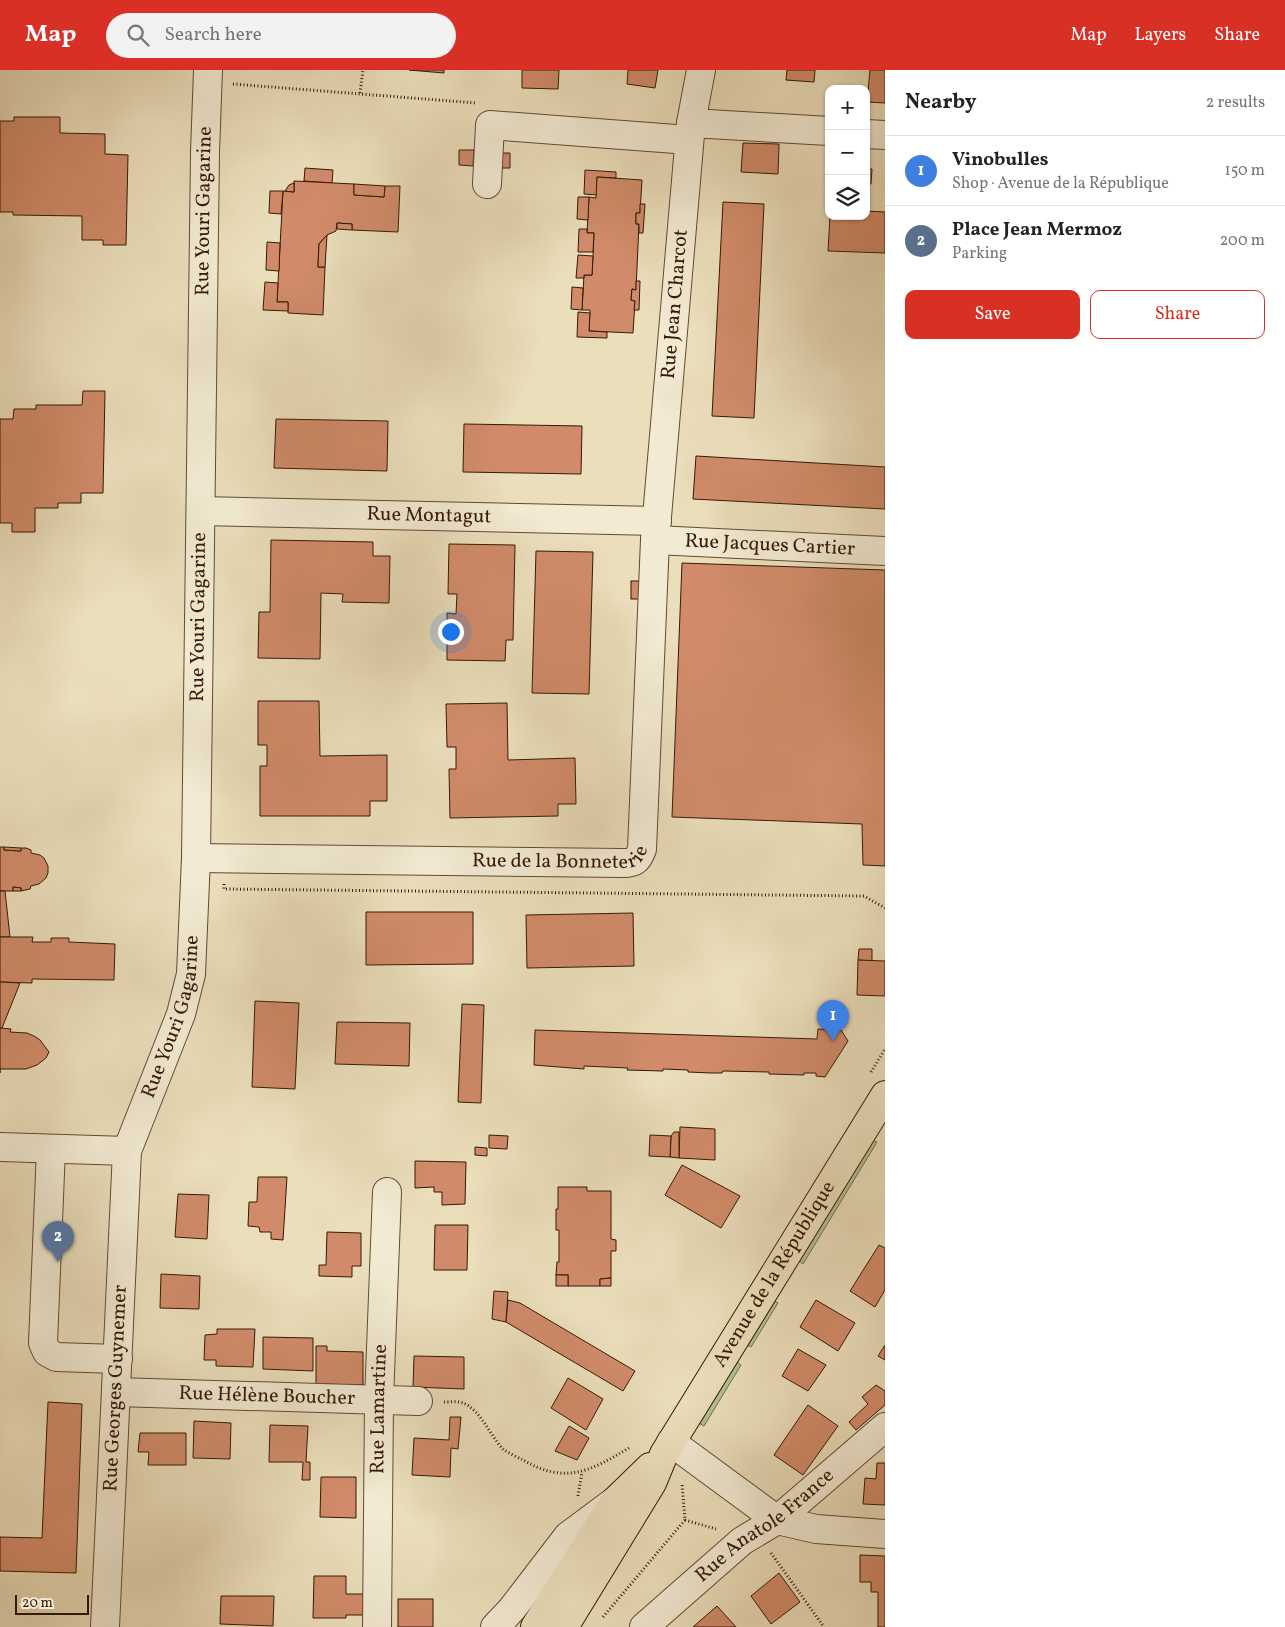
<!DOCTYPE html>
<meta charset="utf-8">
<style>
body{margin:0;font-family:Vollkorn,serif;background:#f2f2f2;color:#222}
.controls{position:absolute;right:15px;top:15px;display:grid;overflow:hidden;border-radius:10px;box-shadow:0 1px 4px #0004}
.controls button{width:45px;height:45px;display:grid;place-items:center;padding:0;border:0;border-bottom:1px solid #e0e0e0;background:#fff;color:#222;font:25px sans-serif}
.scale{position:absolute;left:15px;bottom:12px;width:74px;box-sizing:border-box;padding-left:5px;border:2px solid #351904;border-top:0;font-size:14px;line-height:18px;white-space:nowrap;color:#351904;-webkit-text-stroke:4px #f2ead3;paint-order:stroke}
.you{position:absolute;left:450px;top:561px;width:18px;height:18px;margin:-12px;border:4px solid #fff;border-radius:50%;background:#1a73e8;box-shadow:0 0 0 8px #1a73e833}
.badge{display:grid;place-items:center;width:32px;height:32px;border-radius:50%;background:#d93025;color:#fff;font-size:16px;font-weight:700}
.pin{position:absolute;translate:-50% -41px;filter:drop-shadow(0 1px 2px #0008)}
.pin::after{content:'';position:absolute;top:26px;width:18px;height:15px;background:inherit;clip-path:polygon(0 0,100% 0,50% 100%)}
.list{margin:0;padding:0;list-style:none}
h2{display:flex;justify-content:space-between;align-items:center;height:65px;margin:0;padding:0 20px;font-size:21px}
h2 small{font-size:16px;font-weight:400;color:#767676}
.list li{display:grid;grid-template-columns:32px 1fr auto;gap:15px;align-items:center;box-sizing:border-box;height:70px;padding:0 20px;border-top:1px solid #e0e0e0}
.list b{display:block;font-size:19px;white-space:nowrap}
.list p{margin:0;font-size:16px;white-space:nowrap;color:#767676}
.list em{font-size:16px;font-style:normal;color:#767676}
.actions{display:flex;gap:10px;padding:15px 20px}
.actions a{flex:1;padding:11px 0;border:1px solid #d93025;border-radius:10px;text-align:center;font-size:18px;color:#d93025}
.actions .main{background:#d93025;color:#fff}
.icon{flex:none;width:28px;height:28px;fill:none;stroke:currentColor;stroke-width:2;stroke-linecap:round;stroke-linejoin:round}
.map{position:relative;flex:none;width:885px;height:1557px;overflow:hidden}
header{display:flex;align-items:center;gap:30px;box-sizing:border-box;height:70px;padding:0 25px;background:#d93025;color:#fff}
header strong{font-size:24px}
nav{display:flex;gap:28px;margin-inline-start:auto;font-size:18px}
.search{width:350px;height:45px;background:#f2f2f2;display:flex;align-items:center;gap:12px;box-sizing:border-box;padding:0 18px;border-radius:28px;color:#767676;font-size:19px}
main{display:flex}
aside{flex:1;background:#fff}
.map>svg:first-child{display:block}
.green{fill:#b1c294;stroke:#736e4c}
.building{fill:#d18b6a;stroke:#351904}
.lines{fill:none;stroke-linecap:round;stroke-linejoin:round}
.minor-casing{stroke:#624a32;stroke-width:30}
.major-casing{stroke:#351904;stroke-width:30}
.path{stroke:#351904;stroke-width:3;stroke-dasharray:1 2.5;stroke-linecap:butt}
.minor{stroke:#f2ead3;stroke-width:28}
.major{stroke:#ebdebb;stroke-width:28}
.labels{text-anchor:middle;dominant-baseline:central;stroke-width:4.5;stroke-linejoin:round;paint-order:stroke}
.street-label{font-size:20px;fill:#351904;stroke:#f2ead3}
</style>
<header>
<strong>Map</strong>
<div class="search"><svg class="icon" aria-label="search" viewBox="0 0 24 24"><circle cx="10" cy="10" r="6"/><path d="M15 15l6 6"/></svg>Search here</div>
<nav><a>Map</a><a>Layers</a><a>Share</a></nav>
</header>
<main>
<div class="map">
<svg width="885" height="1557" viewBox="0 0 885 1557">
<rect width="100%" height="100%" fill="#ebdebb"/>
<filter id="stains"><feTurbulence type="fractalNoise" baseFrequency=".004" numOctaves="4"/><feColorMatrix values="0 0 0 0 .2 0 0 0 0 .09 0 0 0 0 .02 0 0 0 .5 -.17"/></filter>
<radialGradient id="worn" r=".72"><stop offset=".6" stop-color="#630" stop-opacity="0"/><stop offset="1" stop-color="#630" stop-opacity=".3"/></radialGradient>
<g class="green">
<polygon points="872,1070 877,1072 803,1194 798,1190"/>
<polygon points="774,1231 778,1233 751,1277 747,1275"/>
<polygon points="737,1292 741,1295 704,1356 699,1353"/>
</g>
<g class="building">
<polygon points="409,0 444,0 444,3"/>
<polygon points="522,0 559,0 558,19 522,18"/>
<polygon points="628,0 658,0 655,18 627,14"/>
<polygon points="787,0 815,0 814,12 786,10"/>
<polygon points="870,0 885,0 885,33 867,32"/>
<polygon points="14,47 60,47 60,63 105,64 105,84 128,85 126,175 103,175 103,170 82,170 82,146 13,145 13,142 0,142 0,51 14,51"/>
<polygon points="743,73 779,74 778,104 741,102"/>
<polygon points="459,80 474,80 473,96 459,95"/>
<polygon points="496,83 510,83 510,98 495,98"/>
<polygon points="305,98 333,100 332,113 304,111"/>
<polygon points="866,99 872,99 871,114 866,114"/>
<polygon points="585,100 616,102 616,108 597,107 597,125 584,124"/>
<polygon points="597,107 642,110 640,143 636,143 636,154 639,154 636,220 632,219 631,230 635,231 633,263 589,261 590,240 582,240 584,205 592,205 593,186 594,163 587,163 589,127 596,128"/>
<polygon points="294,111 354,114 354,125 384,127 385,116 400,116 398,162 352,160 352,154 337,153 336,161 327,165 319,174 318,197 325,197 323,245 288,243 288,232 277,232 283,121 294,122"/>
<polygon points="294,113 294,122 285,121 289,115"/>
<polygon points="354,114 385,116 384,127 354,125"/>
<polygon points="270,121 283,121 281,144 269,143"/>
<polygon points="578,127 589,127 588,150 577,149"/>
<polygon points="723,132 764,134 754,348 712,346"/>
<polygon points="640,134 645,134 643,163 639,163 639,154 636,154 636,143 640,143"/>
<polygon points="866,141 885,142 885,183 828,181 830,146 866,146"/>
<polygon points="337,153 352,154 352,160 337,159"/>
<polygon points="579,159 587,159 587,163 594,163 593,182 578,182"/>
<polygon points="327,165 325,197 318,197 319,174"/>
<polygon points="267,172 280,173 279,201 266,200"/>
<polygon points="578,185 593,186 592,205 584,205 584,208 576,208"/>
<polygon points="636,211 640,211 639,240 634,240 635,231 631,230 632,219 636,220"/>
<polygon points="265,212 278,213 277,232 288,232 288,241 263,240"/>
<polygon points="572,217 583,218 582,240 571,239"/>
<polygon points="578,242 590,243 589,261 607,262 607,268 577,267"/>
<polygon points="83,321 105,321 103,423 81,423 81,433 58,433 58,438 35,438 35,462 12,462 12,453 0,453 0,349 13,349 14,339 36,339 36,335 82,335"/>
<polygon points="276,349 388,351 387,401 274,398"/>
<polygon points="464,354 582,356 581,404 463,402"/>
<polygon points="696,386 885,397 885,439 693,429"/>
<polygon points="271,470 373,472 373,486 390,486 389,533 342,532 343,524 321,523 320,589 258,588 259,542 270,542"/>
<polygon points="449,474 515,475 513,570 506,570 505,591 447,590 447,543 456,544 457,524 448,524"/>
<polygon points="536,481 593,482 589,624 532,623"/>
<polygon points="682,493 885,500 885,796 863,795 862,754 672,747"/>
<rect x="631" y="511" width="11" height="18"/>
<polygon points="258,631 319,631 320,686 387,685 387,731 370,731 370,746 260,746 260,696 267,696 267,675 258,675"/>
<polygon points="507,633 508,690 575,688 576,734 558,734 558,746 450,748 449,699 456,699 456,677 447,677 446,634"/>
<polygon points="0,777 4,777 4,780 21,781 21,778 26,778 31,780 31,783 40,785 44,788 48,796 48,803 46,808 39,814 31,816 30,819 21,821 21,818 13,817 13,821 0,821"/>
<polygon points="4,777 21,778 21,781 4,780"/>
<polygon points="13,817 21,818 21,821 13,821"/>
<polygon points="0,821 5,821 10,867 0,867"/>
<polygon points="366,842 473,842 473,894 366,895"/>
<polygon points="633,843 634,896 527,898 526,845"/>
<polygon points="0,867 33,867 32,872 51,872 51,868 69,868 69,872 115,874 114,910 32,909 32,913 0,912"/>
<polygon points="859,879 872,879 872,891 858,890"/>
<polygon points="858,890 885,891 885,926 857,925"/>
<polygon points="0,912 20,913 2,958 0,958"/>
<polygon points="255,931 299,933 295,1019 252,1017"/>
<polygon points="462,934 484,935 481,1033 458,1032"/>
<polygon points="337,952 410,953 409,996 335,994"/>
<polygon points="0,958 11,959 10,962 27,963 34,966 40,970 49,982 46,988 37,995 26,999 0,999 0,1003"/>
<polygon points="818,959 841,960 848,971 825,1007 816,1006 816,1003 804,1003 804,1005 769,1004 769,1002 723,1001 722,1003 711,1003 688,1002 688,1000 663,999 663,1001 627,1000 628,998 584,996 584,999 534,995 535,960 817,969"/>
<polygon points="680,1057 715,1059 715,1090 679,1088"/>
<polygon points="674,1062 679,1062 679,1088 670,1087 671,1066"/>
<polygon points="489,1065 508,1066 507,1079 489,1078"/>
<polygon points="650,1065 671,1066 670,1087 649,1086"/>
<polygon points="475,1077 487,1078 487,1086 475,1085"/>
<polygon points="415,1091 466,1092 465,1134 442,1135 442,1122 434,1122 434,1117 415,1118"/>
<polygon points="682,1095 740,1126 721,1158 665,1125"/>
<polygon points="258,1107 287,1107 283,1170 271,1169 271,1162 260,1162 259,1157 248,1156 249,1132 257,1132"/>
<polygon points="558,1117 587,1117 587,1121 611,1121 611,1169 616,1170 616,1181 611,1181 611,1208 600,1209 600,1216 568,1216 568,1205 556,1205 557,1192 559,1192 559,1160 556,1160 556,1139 558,1139"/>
<polygon points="178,1124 209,1125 207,1169 175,1167"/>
<polygon points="435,1155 468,1155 467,1200 434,1200"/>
<polygon points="327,1162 361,1163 361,1196 352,1196 352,1207 319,1206 319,1195 326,1195"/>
<polygon points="879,1175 885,1178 885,1220 875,1237 850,1221"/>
<polygon points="161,1204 200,1206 199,1239 160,1238"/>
<rect x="556" y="1205" width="12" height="11"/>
<polygon points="611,1208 611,1216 600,1216 600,1209"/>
<polygon points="494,1221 508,1222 506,1252 492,1249"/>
<polygon points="508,1230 520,1233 635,1301 623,1321 506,1252"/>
<polygon points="816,1230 855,1253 838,1281 800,1257"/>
<polygon points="217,1259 255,1259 253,1297 216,1296 216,1290 204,1290 205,1265 217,1264"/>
<polygon points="263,1267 313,1268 313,1301 263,1299"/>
<polygon points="885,1275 885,1290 878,1286"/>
<polygon points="316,1276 327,1276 327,1281 363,1282 363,1315 316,1314"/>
<polygon points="798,1279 826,1295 808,1321 782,1306"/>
<polygon points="414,1286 464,1287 464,1319 413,1317"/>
<polygon points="568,1308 603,1329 586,1360 551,1338"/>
<polygon points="876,1315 885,1321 885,1335 856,1360 849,1352 868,1334 862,1327"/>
<polygon points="48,1332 82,1334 76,1503 0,1501 0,1467 42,1468"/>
<polygon points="808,1335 838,1356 803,1405 774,1385"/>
<polygon points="450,1347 461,1347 458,1379 451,1378 450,1407 412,1405 414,1368 449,1370"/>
<polygon points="194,1351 231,1353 230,1389 193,1388"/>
<polygon points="270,1355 308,1356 306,1392 310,1392 310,1410 302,1410 303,1392 269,1392"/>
<polygon points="569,1356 589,1368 577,1390 555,1381"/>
<polygon points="140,1363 186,1363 186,1395 148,1395 149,1382 138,1382"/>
<polygon points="877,1393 885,1393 885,1435 863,1434 865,1408 876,1409"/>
<polygon points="321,1407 356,1407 356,1448 320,1447"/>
<polygon points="860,1485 885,1486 885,1557 878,1557 878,1522 871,1522 871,1512 860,1512"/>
<polygon points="779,1503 800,1532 771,1554 751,1526"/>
<polygon points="314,1506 346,1506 346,1524 366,1524 366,1545 346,1545 346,1548 313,1548"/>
<polygon points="221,1526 274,1526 273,1556 220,1554"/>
<rect x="398" y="1529" width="35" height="28"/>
<polygon points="717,1536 736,1557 693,1557"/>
</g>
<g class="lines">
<g class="minor-casing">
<g id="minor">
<polyline points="691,53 829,61"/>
<polyline points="866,64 885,65"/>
<polyline points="487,114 490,55 689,70"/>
<path id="s1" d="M201,441l456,10"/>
<path id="s2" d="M655,470l230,11"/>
<path id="s3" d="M196,788l427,5c12,0 15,-3 19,-14l13,-309 36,-417 10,-53"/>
<polyline points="0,1077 127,1081"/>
<polyline points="51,1079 43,1273 47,1282 56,1287 118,1289"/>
<path id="s4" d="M116,1322l302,9"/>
<polyline points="671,1372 777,1450 816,1459 885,1464"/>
<path id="s5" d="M105,1557l22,-476 54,-137 10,-40 5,-116 9,-706 3,-82"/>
<path id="s6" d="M377,1557l2,-227 8,-208"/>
<polyline points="495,1557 512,1539 568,1466 615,1431"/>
<path id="s7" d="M644,1557l98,-86 35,-21 108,-93"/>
</g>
</g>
<g class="major-casing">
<g id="major">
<polyline points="535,1557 615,1431 650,1397"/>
<path id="s8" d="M564,1557l88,-144 12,-29 221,-359"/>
</g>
</g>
<g class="path">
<polyline points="233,14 476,33"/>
<polyline points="360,23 363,0"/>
<polyline points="224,814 224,819 864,826 885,838"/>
<polyline points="871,1002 885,979"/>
<path d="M444,1332c5,0 14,-1 19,1 17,6 28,34 40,46 5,4 14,8 20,11 43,25 67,11 106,-12"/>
<polyline points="578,1426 582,1402"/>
<polyline points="685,1450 716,1459"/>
<polyline points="771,1483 824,1557"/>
<polyline points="603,1547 685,1450 682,1414"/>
</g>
<use href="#minor" class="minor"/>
<use href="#major" class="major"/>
</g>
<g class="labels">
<g class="street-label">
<text stroke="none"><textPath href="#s5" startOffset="1428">Rue Youri Gagarine</textPath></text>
<text stroke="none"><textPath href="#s3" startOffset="999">Rue Jean Charcot</textPath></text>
<text stroke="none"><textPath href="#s1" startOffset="228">Rue Montagut</textPath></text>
<text stroke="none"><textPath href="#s2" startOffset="115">Rue Jacques Cartier</textPath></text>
<text stroke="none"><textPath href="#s5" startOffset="1022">Rue Youri Gagarine</textPath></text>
<text stroke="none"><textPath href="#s3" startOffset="366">Rue de la Bonneterie</textPath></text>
<text stroke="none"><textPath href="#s5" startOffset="619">Rue Youri Gagarine</textPath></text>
<text stroke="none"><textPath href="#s8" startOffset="411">Avenue de la République</textPath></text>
<text stroke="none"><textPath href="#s5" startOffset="239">Rue Georges Guynemer</textPath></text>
<text stroke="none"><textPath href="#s4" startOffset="151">Rue Hélène Boucher</textPath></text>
<text stroke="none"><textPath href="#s6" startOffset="218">Rue Lamartine</textPath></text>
<text stroke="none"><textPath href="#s7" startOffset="158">Rue Anatole France</textPath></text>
</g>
</g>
<rect width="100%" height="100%" filter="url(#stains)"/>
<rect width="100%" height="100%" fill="url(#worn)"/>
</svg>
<div class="controls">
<button>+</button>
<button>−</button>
<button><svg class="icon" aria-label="layers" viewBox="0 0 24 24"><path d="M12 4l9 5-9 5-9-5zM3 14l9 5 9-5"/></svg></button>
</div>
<div class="scale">20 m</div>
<div class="you"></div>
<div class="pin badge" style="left:833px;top:971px;background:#3f7fe0">1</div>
<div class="pin badge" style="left:58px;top:1192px;background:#5c6f8a">2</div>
</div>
<aside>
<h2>Nearby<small>2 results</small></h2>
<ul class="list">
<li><span class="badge" style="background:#3f7fe0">1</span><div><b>Vinobulles</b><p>Shop · Avenue de la République</p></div><em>150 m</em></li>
<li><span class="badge" style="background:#5c6f8a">2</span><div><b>Place Jean Mermoz</b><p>Parking</p></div><em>200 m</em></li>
</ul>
<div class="actions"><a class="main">Save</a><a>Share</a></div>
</aside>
</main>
